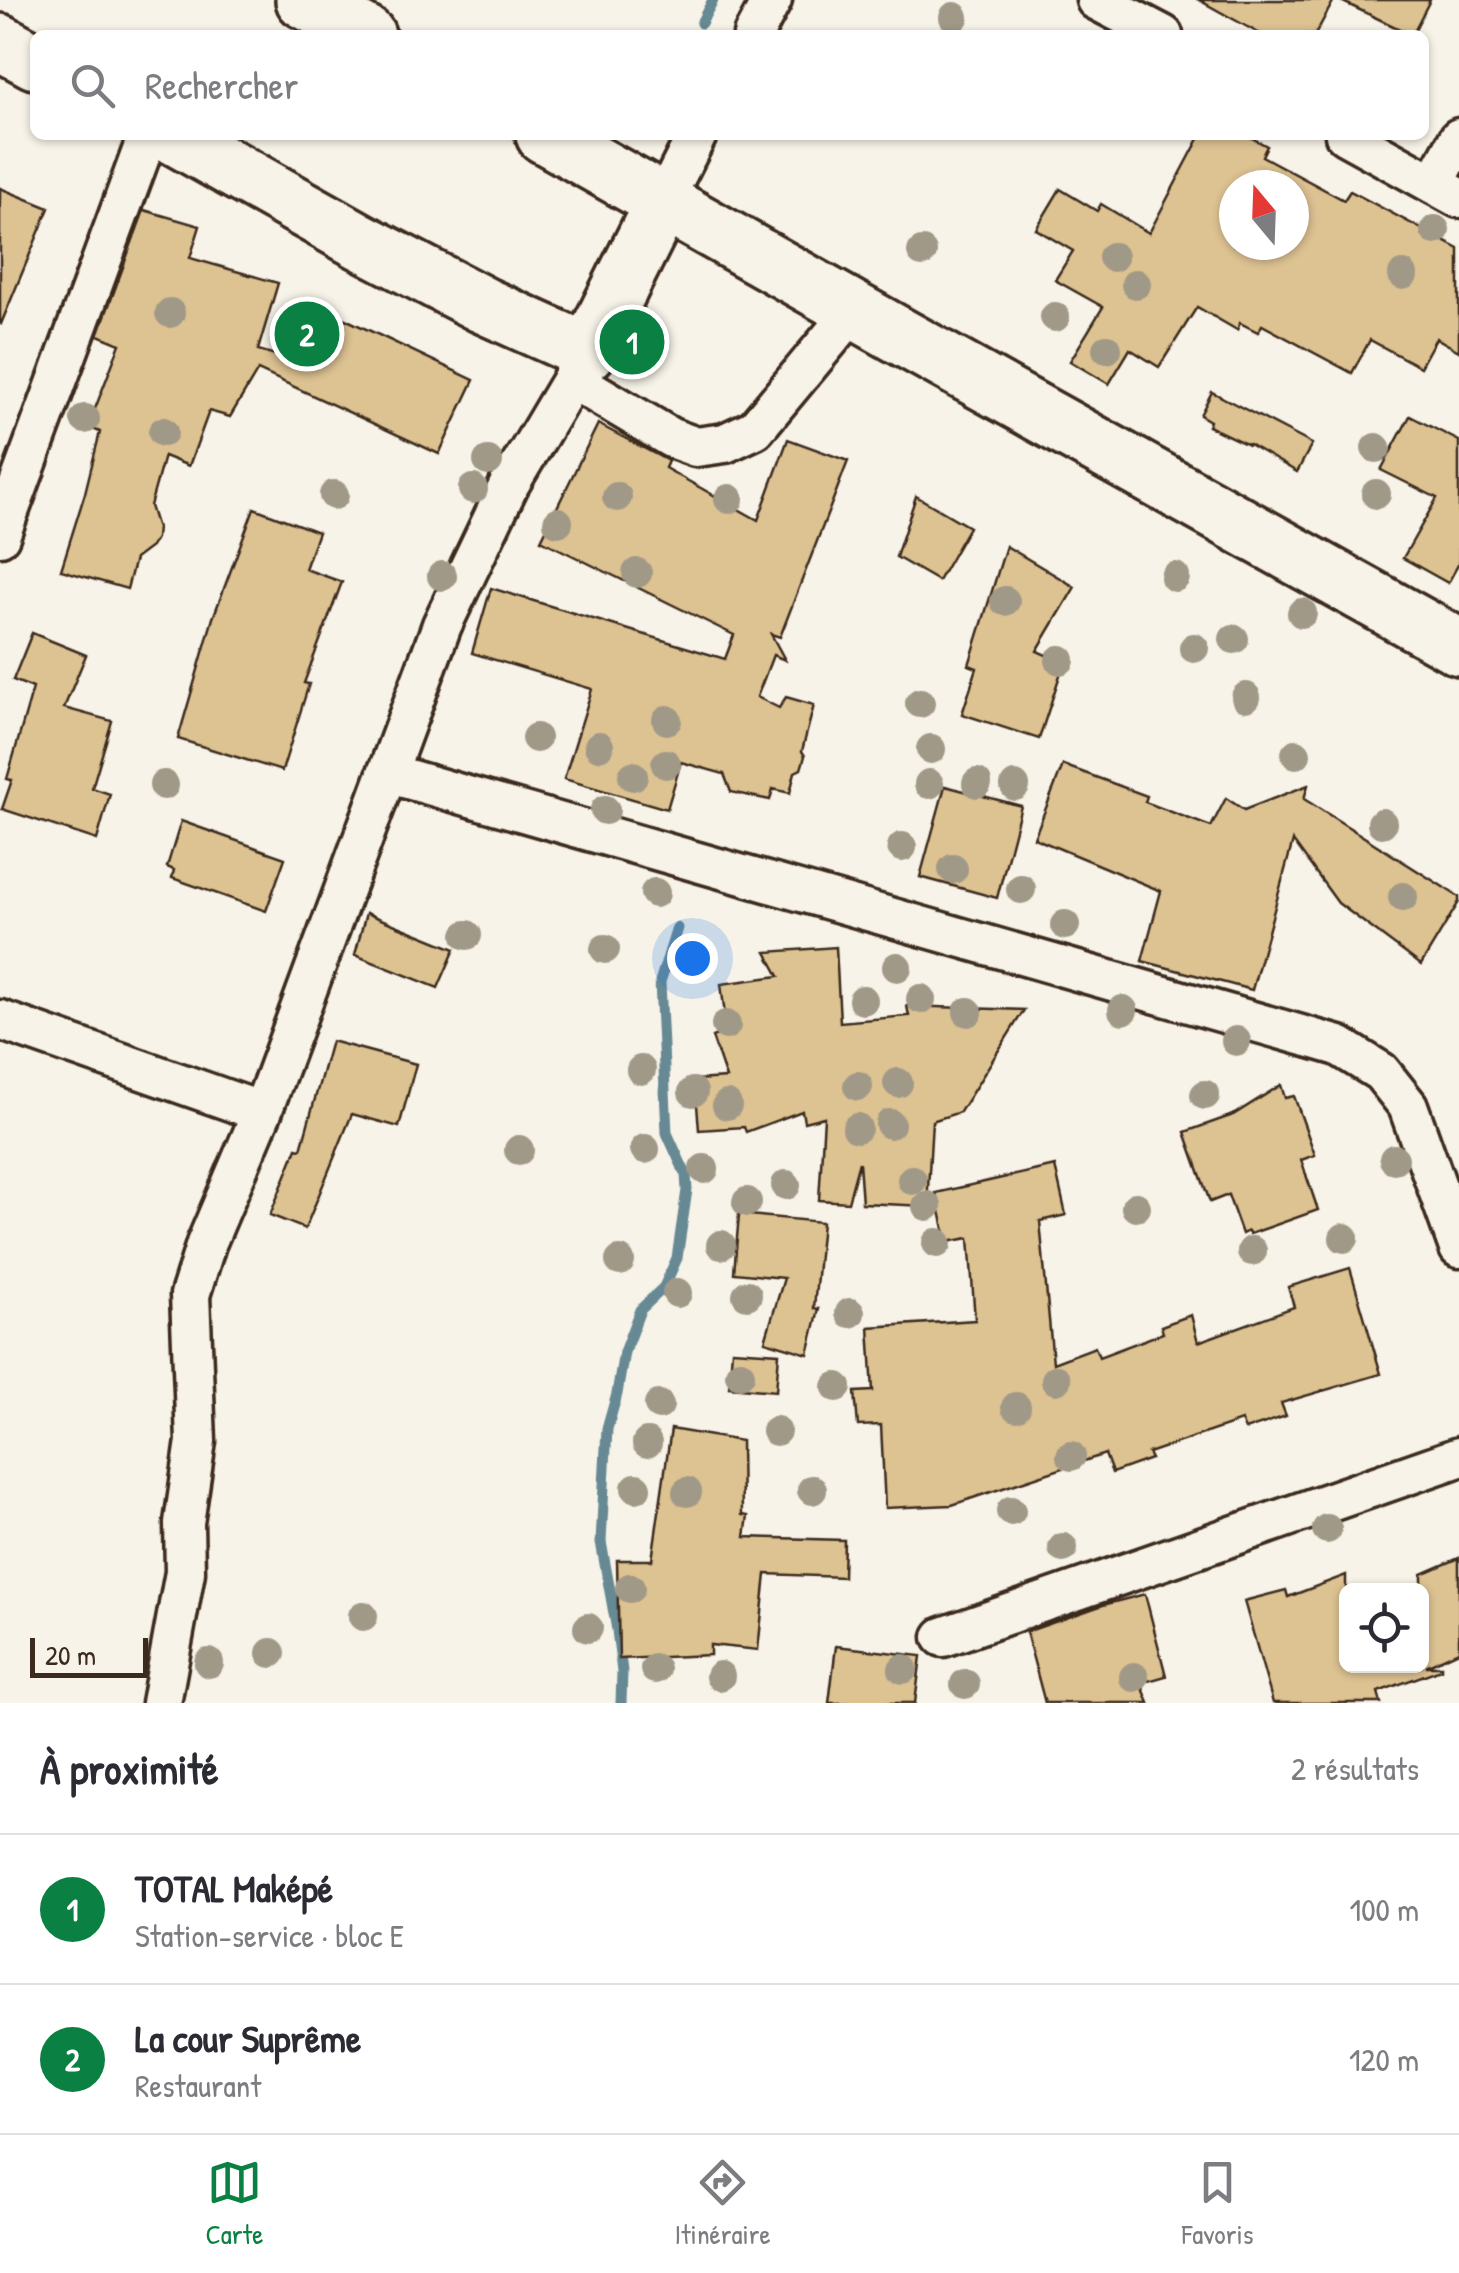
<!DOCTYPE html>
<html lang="fr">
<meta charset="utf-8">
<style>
body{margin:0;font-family:"Patrick Hand",sans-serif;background:#f7f7f7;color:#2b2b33}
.controls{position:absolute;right:30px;bottom:30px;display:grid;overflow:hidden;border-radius:15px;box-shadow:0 2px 8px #0004}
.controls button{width:90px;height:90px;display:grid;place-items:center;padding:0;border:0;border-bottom:2px solid #e1e1e2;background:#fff;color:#2b2b33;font:50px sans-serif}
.compass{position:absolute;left:1219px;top:170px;width:90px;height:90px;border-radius:50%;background:#fff;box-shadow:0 2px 8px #0004;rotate:341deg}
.scale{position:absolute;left:30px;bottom:25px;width:118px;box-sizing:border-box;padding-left:10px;border:5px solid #3b2a1e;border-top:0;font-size:28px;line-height:35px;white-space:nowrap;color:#3b2a1e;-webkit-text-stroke:8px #f7f3e8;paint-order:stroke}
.you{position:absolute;left:692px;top:958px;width:35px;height:35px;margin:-25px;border:8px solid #fff;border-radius:50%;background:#1a73e8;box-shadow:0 0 0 15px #1a73e833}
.badge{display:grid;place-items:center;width:65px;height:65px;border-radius:50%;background:#0b8043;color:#fff;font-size:32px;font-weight:700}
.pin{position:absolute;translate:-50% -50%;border:5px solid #fff;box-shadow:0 2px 10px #0006}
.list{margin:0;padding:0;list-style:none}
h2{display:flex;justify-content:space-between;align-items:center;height:130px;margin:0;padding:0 40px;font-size:42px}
h2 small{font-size:32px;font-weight:400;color:#7c7c81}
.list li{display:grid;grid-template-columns:65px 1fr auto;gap:30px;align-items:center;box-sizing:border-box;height:150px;padding:0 40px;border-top:2px solid #e1e1e2}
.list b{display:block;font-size:38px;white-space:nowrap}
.list p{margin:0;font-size:32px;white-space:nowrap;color:#7c7c81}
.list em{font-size:32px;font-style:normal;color:#7c7c81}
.icon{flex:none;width:55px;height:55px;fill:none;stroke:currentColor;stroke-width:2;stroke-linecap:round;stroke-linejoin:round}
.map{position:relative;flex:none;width:1459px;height:1703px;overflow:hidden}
.search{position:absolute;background:#fff;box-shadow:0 2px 8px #0004;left:30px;right:30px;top:30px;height:110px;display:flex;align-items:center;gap:25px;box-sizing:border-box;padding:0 35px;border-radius:15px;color:#7c7c81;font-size:38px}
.sheet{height:430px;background:#fff}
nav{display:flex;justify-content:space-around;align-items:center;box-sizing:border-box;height:140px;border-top:2px solid #e1e1e2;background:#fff;font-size:28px;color:#7c7c81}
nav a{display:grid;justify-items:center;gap:5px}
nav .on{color:#0b8043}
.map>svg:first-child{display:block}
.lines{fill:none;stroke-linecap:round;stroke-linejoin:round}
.stream{stroke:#668994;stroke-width:11}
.building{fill:#ddc292;stroke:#3b2a1e;stroke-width:2.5;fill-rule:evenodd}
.minor-casing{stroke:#3b2a1e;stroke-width:45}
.primary-casing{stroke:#3b2a1e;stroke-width:62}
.minor{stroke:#f7f3e8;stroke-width:38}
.primary{stroke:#f7f3e8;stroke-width:55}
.tree{fill:#a19987}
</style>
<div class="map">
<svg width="1459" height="1703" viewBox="0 0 1459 1703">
<rect width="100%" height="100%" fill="#f7f3e8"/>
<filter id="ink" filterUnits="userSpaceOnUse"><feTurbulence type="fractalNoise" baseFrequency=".01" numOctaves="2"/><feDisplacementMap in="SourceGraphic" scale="20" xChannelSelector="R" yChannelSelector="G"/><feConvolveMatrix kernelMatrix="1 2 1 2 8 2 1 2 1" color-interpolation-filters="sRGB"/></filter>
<g filter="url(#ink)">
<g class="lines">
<g class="stream">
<polyline points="701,23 713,0"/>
<polyline points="621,1703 622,1672 617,1630 601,1542 607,1429 617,1394 624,1352 640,1310 664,1287 677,1258 687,1190 686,1175 667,1133 660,982 677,928"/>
</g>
</g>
<g class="building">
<polygon points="1199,0 1334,0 1315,35 1262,35"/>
<polygon points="1339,0 1430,0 1412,35"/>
<path d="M1201,135h45l21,11 -5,10 82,44 6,-9 109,58v102l-23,-13 -16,29 -50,-27 -18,33 -90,-48 -4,7 -18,-9 -3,7 -40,-23 -38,60 -29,-18 -21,35 -39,-23 33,-54 -48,-27 18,-29 -37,-22 24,-40 37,22 4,-7 48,29zM1234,185h60v60h-60z"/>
<polygon points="0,188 49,208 1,324 0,323"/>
<polygon points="144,210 200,226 190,258 278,283 258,350 317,367 341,317 474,380 439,454 258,370 230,417 209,411 189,466 164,456 150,506 157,528 156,538 151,547 135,559 127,589 61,570 85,493 100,432 88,427 120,344 98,335"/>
<polygon points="1212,392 1312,444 1297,472 1249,444 1248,445 1208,426 1210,421 1200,415"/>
<polygon points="1410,416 1459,441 1459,563 1448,583 1403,558 1437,498 1381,470"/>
<polygon points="598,424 668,461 665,468 758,520 788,439 848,461 780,637 771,634 785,660 773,655 757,697 779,708 786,697 814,705 802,751 805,756 801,769 795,772 790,793 773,789 770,800 731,792 724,774 681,762 667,809 564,779 592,689 472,653 491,588 725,659 734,635 541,540"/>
<polygon points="916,496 969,527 938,581 896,557"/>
<polygon points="254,508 318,532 305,569 342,582 304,683 309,684 282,771 178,739 213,618"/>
<polygon points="1006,546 1075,587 1037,651 1064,663 1039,739 962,714 977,668 969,665"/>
<polygon points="32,633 86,655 64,708 112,721 92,788 110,794 97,840 2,809 12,780 7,779 33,688 13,680"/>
<polygon points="1063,765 1147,796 1145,802 1211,827 1226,798 1244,810 1308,785 1304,799 1459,897 1459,902 1421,965 1338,903 1293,841 1252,990 1142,961 1161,891 1034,838"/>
<polygon points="945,786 1021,806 997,898 920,877"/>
<polygon points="181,821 285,858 266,911 172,878 174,870 167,867"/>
<polygon points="366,913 455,949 438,988 355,955"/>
<polygon points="836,947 840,1022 909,1016 907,1006 1024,1010 960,1112 932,1121 927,1206 862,1203 859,1162 848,1202 819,1200 824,1117 804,1122 802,1111 746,1132 744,1127 699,1130 695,1080 726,1078 712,1037 727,1031 721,984 779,976 766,952"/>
<polygon points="331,1041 416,1064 399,1127 352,1114 305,1229 270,1215 297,1148 301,1149"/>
<polygon points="1281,1085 1285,1098 1294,1096 1315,1155 1301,1160 1318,1210 1250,1234 1248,1231 1242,1234 1228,1195 1210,1202 1185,1132 1233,1115"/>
<polygon points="1055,1166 1066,1215 1040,1221 1053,1363 1095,1347 1099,1357 1163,1333 1161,1326 1191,1315 1198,1342 1294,1307 1288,1287 1350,1268 1381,1374 1281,1403 1286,1416 1245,1430 1241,1421 1148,1453 1151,1459 1112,1473 1105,1454 952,1505 885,1508 881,1425 858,1426 855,1392 873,1391 869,1327 975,1320 969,1238 947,1242 936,1193"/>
<polygon points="739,1214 822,1222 814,1308 819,1309 808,1354 765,1341 784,1278 734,1273"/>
<polygon points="732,1350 779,1353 776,1391 729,1387"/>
<polygon points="671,1429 741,1441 742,1515 748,1516 745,1537 844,1540 843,1577 766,1574 758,1650 710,1645 710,1655 619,1659 617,1560 652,1560"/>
<polygon points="1459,1558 1459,1651 1426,1666 1441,1666 1441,1669 1378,1692 1381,1703 1273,1703 1244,1601 1286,1590 1288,1597 1346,1575 1346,1666 1422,1666 1422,1574"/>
<polygon points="1145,1594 1166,1676 1141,1683 1149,1703 1045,1703 1026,1632 1103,1605"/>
<polygon points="836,1646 921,1656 915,1703 829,1703"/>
</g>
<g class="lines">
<g class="minor-casing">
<g id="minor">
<polyline points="1096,0 1163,35"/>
<polyline points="753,35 772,0"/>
<polyline points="1345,135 1459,198"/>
<polyline points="1434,184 1459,138"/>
<polyline points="663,202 697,135"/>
<polyline points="572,379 671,438 696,447 725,443 755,429 854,310"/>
<polyline points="0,536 148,135"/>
<polyline points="387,773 1339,1046 1381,1072 1408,1106 1459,1248"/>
<polyline points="0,1020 262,1112"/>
<polyline points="943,1637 1459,1457"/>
<polyline points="161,1703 185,1572 184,1523 196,1441 190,1295 206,1244 262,1112 442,625 509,485 588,352"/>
</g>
</g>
<g class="primary-casing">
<g id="primary">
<polyline points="304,0 367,35"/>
<polyline points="0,42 35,61"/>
<polyline points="172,135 360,241 483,305 588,352 663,202"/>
<polyline points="544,135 900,336 1459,647"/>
</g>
</g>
<use href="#minor" class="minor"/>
<use href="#primary" class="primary"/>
</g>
<g class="tree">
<circle cx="954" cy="17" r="15"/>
<circle cx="1435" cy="230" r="15"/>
<circle cx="922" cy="252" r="15"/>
<circle cx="1113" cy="257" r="15"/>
<circle cx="1403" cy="275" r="15"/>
<circle cx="1136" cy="284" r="15"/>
<circle cx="170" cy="313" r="15"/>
<circle cx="1055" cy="317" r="15"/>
<circle cx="1107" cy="349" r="15"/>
<circle cx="85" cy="419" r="15"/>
<circle cx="163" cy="432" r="15"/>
<circle cx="1376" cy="448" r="15"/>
<circle cx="488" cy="461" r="15"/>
<circle cx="473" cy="489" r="15"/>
<circle cx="1376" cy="494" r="15"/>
<circle cx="334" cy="495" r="15"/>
<circle cx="617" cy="497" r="15"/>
<circle cx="729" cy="499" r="15"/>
<circle cx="558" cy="522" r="15"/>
<circle cx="637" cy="573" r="15"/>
<circle cx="442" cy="576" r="15"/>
<circle cx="1175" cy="577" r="15"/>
<circle cx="1005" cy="601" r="15"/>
<circle cx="1302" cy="613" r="15"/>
<circle cx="1234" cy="639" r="15"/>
<circle cx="1194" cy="648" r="15"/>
<circle cx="1060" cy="660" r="15"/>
<circle cx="1246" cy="697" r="15"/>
<circle cx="920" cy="703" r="15"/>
<circle cx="667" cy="720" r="15"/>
<circle cx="536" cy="738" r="15"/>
<circle cx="599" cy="746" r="15"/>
<circle cx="931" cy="749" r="15"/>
<circle cx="1296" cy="754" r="15"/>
<circle cx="666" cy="764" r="15"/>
<circle cx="633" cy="776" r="15"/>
<circle cx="977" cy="783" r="15"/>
<circle cx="929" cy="784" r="15"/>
<circle cx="164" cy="785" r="15"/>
<circle cx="1015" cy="786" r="15"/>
<circle cx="605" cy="810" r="15"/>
<circle cx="1382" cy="823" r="15"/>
<circle cx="902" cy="847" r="15"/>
<circle cx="953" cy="869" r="15"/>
<circle cx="1021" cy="889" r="15"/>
<circle cx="655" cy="893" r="15"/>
<circle cx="1403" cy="897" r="15"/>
<circle cx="1065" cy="925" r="15"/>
<circle cx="467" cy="935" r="15"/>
<circle cx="605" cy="949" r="15"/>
<circle cx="897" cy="967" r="15"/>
<circle cx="921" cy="999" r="15"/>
<circle cx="863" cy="1000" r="15"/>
<circle cx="1123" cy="1010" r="15"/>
<circle cx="968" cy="1012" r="15"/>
<circle cx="726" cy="1025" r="15"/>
<circle cx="1236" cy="1041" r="15"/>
<circle cx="641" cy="1070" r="15"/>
<circle cx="898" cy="1083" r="15"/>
<circle cx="858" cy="1086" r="15"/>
<circle cx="693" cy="1092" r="15"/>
<circle cx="1205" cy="1095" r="15"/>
<circle cx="727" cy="1105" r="15"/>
<circle cx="890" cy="1124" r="15"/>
<circle cx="857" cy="1128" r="15"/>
<circle cx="645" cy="1149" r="15"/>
<circle cx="519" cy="1150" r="15"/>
<circle cx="1394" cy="1159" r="15"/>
<circle cx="704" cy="1169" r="15"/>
<circle cx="912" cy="1180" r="15"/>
<circle cx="786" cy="1185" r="15"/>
<circle cx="747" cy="1202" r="15"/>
<circle cx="927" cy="1206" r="15"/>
<circle cx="1136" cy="1207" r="15"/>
<circle cx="1344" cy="1238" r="15"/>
<circle cx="937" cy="1243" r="15"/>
<circle cx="721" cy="1245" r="15"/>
<circle cx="1252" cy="1251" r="15"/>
<circle cx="620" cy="1261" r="15"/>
<circle cx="677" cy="1293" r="15"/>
<circle cx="747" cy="1295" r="15"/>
<circle cx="850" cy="1313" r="15"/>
<circle cx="740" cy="1374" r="15"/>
<circle cx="1056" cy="1380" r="15"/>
<circle cx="837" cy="1387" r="15"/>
<circle cx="659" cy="1405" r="15"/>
<circle cx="1016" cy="1407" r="15"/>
<circle cx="776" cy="1431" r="15"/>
<circle cx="647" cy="1443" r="15"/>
<circle cx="1071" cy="1456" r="15"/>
<circle cx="636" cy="1488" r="15"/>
<circle cx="812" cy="1490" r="15"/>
<circle cx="687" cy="1492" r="15"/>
<circle cx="1011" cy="1511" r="15"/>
<circle cx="1327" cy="1529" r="15"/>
<circle cx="1063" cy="1548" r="15"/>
<circle cx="630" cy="1588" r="15"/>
<circle cx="363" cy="1616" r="15"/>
<circle cx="588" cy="1628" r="15"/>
<circle cx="271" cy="1653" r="15"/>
<circle cx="209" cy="1663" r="15"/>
<circle cx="655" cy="1669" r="15"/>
<circle cx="903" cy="1669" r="15"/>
<circle cx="720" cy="1676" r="15"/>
<circle cx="1134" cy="1677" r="15"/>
<circle cx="965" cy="1684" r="15"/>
</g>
</g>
</svg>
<div class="controls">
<button><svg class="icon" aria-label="locate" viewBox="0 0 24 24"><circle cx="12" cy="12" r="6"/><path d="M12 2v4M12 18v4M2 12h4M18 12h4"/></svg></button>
</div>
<svg class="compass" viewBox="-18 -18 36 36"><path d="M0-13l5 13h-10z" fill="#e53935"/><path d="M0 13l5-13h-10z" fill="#7c7c81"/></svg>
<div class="scale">20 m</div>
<div class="you"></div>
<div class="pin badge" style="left:632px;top:342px">1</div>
<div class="pin badge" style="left:307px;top:334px">2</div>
<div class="search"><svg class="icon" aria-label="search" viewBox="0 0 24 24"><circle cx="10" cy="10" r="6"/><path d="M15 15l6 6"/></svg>Rechercher</div>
</div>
<section class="sheet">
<h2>À proximité<small>2 résultats</small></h2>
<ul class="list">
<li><span class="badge">1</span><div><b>TOTAL Maképé</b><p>Station-service · bloc E</p></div><em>100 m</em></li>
<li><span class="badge">2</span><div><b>La cour Suprême</b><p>Restaurant</p></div><em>120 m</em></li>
</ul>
</section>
<nav>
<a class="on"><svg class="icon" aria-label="map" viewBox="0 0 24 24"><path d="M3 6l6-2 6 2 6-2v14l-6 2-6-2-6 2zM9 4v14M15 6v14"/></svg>Carte</a>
<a><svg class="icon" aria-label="directions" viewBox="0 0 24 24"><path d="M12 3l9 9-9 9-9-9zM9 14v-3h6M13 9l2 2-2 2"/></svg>Itinéraire</a>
<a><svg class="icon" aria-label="saved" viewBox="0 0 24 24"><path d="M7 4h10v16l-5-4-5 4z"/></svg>Favoris</a>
</nav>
